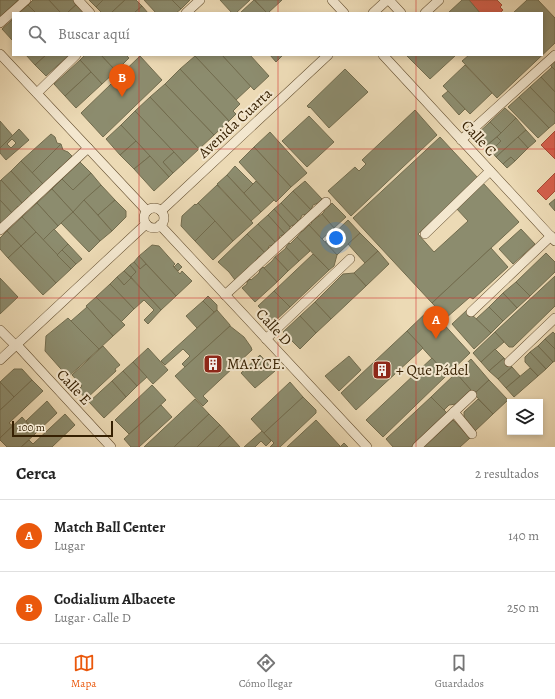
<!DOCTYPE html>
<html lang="es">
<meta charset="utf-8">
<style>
body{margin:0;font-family:Alegreya,serif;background:#f6f6f6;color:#222}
.controls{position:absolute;right:12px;bottom:12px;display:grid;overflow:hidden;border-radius:0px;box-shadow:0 2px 6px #0003}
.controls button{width:36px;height:36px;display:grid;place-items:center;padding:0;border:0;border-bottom:1px solid #e0e0e0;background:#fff;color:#222;font:20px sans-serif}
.scale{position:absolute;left:12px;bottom:10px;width:101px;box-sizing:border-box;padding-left:4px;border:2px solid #362002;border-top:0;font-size:11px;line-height:14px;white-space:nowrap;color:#362002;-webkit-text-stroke:3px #f3e7cf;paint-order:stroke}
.you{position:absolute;left:336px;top:238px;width:14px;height:14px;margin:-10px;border:3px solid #fff;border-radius:50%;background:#1a73e8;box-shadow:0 0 0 6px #1a73e833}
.badge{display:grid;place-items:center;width:26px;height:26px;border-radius:50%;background:#ea580c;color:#fff;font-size:13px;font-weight:700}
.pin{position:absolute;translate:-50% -33px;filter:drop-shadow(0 1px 2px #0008)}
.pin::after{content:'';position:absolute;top:21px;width:14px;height:12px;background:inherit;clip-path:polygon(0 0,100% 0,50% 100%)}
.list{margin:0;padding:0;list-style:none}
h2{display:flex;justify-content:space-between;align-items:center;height:52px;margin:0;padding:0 16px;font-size:17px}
h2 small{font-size:13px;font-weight:400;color:#767676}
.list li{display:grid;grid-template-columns:26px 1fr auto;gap:12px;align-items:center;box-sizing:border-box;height:72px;padding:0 16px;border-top:1px solid #e0e0e0}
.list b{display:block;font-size:15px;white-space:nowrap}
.list p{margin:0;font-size:13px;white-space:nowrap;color:#767676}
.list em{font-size:13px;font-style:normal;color:#767676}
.icon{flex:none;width:22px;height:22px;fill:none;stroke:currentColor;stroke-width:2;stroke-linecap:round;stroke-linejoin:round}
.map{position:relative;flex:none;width:555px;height:447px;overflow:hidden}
.search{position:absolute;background:#fff;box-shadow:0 2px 6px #0003;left:12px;right:12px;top:12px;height:44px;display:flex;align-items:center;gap:10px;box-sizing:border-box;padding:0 14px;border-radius:0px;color:#767676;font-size:15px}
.sheet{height:196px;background:#fff}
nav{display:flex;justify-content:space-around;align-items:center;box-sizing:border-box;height:56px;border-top:1px solid #e0e0e0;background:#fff;font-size:11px;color:#767676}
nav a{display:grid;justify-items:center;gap:2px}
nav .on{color:#ea580c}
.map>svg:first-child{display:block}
.shops{fill:#d6604d;stroke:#a64d36}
.industry{fill:#8c8c6e;stroke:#726c4e;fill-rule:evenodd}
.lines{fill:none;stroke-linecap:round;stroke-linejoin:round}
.minor-casing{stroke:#644e2f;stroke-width:10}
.minor{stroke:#f3e7cf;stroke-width:9}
.grid{fill:none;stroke:#d62828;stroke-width:1;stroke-opacity:0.55}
.labels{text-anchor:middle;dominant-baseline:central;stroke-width:4;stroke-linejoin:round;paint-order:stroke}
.street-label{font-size:15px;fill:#362002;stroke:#f3e7cf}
.poi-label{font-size:15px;fill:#362002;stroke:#f3e7cf;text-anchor:start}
</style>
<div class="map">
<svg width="555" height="447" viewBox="0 0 555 447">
<rect width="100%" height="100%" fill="#ecdab5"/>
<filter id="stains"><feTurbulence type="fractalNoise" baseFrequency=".005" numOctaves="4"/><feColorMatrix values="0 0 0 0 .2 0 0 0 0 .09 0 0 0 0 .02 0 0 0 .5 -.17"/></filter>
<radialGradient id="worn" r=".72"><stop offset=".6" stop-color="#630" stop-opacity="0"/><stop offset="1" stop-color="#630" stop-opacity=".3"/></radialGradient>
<g class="shops">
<polygon points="469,0 497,0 502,5 500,7 503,10 500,13 480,13"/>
<polygon points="555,131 555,159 541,145"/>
<polygon points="555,173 555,191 546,200 537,191"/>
</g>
<g class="industry">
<polygon points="0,0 18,0 0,17"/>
<polygon points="33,0 49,0 61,13 36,13 28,5"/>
<polygon points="49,0 75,0 78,3 67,13 61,13"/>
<polygon points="89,0 103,0 96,7"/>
<polygon points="103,0 125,0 111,13 102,13 96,7"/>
<polygon points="125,0 136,0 142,6 134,13 111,13"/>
<polygon points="144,0 172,0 181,9 176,13 156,13"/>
<polygon points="172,0 190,0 181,9"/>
<polygon points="220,0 250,0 236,13 232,13"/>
<polygon points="254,0 267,13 240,13"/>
<polygon points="255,0 282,0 268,13 267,13"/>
<polygon points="462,0 469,0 480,13 448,13"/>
<polygon points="527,0 538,0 555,18 555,43 497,98 462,61 469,55 542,55 542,13 513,13"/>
<polygon points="78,3 87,13 67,13"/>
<polygon points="28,5 36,13 19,13"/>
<polygon points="142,6 148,13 134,13"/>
<polygon points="13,19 13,41 2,29"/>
<polygon points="26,55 46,55 35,65"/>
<polygon points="46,55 69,55 46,76 35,65"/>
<polygon points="85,55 101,55 116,71 102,84 80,60"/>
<polygon points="101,55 126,55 129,58 116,71"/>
<polygon points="195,55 222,55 251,86 236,100 195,56"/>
<polygon points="222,55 250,55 269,76 254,90"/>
<polygon points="270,55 283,55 276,62"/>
<polygon points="406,55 456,55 430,79"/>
<polygon points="140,56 162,80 103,137 81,113"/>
<polygon points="195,56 240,104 233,111 236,114 229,121 180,69"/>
<polygon points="80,60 91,72 65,96 54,84"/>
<polygon points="555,61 555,70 550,65"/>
<polygon points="465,65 492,93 470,114 443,86"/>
<polygon points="552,67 555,70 555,92 541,77"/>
<polygon points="180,69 229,121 214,135 165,84"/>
<polygon points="345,69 368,92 329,128 310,107 309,108 307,106"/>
<polygon points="91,72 102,84 76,108 65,96"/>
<polygon points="541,77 555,92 555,113 530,87"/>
<polygon points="165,84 214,135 199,149 150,97"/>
<polygon points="530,87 555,113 555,123 549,128 519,97"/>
<polygon points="448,91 465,109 459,115 442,96"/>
<polygon points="150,97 199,149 184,163 135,111"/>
<polygon points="519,97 549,128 538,138 508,107"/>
<polygon points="505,108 516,118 501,133 490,122"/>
<polygon points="415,110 437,135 351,216 328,191 355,167 359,171 366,164 362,160"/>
<polygon points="135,111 174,152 163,162 173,173 169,177 121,125"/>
<polygon points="309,116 334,142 307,167 282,141"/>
<polygon points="516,118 526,130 496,157 491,151 501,141 497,137"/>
<polygon points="0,121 13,136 0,148"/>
<polygon points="490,122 501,133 486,146 476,135"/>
<polygon points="121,125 136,141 120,155 106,139"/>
<path d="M19,129l10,11 -23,20 -6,-7v-5zM12,139l4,4 -5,5 -4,-4z"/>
<polygon points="526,130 536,141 528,148 518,137"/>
<polygon points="270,132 307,173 291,187 254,147"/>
<polygon points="51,134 55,137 57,143 61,144 32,173 21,161"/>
<polygon points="440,137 478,178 418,234 434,252 468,221 456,208 483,183 519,222 432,303 353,218"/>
<polygon points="497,137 501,141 491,151 486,146"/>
<polygon points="518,137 528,148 515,161 511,157 503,164 496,157"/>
<polygon points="136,141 150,156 134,169 120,155"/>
<polygon points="61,144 63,150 68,152 72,156 65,163 62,167 60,167 54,173 51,178 50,177 43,184 32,173"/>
<polygon points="254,147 291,187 276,202 239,162"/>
<polygon points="174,152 184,163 173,173 163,162"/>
<polygon points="150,156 169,177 154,191 134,169"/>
<polygon points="511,157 515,161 507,168 503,164"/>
<polygon points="21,161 43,184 40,188 39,187 32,194 11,171"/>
<polygon points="80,162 91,173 73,190 62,179"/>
<polygon points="235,166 253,184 244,193 227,175"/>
<polygon points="11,171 32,194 29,198 28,197 22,203 1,180"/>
<polygon points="91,173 101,185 73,212 52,189 62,179 73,190"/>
<polygon points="227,175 261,212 251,221 217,184"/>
<polygon points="1,180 22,203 19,207 18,206 12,213 0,200 0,181"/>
<polygon points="256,181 274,200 261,212 244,193"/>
<polygon points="305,181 322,199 318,203 313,205 311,210 293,191"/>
<polygon points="101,185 115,200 98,215 84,200"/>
<polygon points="217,185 253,223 233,241 198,203"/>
<polygon points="52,189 73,212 58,226 37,203"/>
<polygon points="293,191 311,210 307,214 302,215 299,222 281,203"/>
<polygon points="555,199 555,211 549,204"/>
<polygon points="0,200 12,213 9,217 8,216 1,223 0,222"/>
<polygon points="84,200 112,231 100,241 73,212"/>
<polygon points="115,200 126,211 126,217 112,231 98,215"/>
<polygon points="37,203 58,226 43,240 22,217"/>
<polygon points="198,203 215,221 195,241 181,226 182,216 195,204 196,205"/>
<polygon points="281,203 299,222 296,224 291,226 290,227 274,209"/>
<polygon points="332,203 346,217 334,228 322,214 324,212 324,209 327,206 328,207"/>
<polygon points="274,209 290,227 289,231 285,234 268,215"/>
<polygon points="73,212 100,241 89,252 61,223"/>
<polygon points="322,214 334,228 322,239 309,225 311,224 312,221"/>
<polygon points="268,215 285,234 280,236 278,241 276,243 258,224"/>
<polygon points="22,217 36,232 21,246 7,231"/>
<polygon points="348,220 360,233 337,255 325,242"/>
<polygon points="215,221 233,241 213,260 195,241"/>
<polygon points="258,224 276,243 274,245 269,246 267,252 265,253 247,234"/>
<polygon points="309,225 337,255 334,266 329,270 297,237 302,231 303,231"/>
<polygon points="54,229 68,244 57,255 43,240"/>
<polygon points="521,229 535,244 513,264 499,249"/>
<polygon points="7,231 21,246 8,258 0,249 0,238"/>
<polygon points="36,232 71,269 56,283 21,246"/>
<polygon points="360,233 378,251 365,263 348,244"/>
<polygon points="247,234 265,253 263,255 258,257 256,262 252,266 247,268 244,273 235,280 229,272 218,262"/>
<polygon points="297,237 310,251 299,261 286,247 289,243 290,244"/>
<polygon points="68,244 82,259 76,264 62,250"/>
<polygon points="152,245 159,246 175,264 173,266 180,274 182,271 192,281 176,296 139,256"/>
<polygon points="21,246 56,283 43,295 8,258"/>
<polygon points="286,247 299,261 288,271 275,257 279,254 286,248"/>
<polygon points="491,248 508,267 473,299 470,297 446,318 432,303"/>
<polygon points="62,250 76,264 71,269 57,255"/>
<polygon points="378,251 389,264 366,286 354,273"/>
<polygon points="546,253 555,262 555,272 530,296 516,282"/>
<polygon points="313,254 329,270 290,307 274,291"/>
<polygon points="139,256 146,264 140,269 134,262"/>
<polygon points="275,257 288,271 277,282 264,268 272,261"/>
<polygon points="134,262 140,269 146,264 176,296 161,310 131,277 136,272 130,265"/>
<polygon points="178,263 182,267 178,271 174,267"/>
<polygon points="130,265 136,272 131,277 124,271"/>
<polygon points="263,267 277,282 255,302 242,288 247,284 247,282 250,279 251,280 259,273 260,270"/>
<polygon points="124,271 131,278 124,285 117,277"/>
<polygon points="354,273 366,286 331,319 315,302 343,274"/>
<polygon points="555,276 555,306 513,347 509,347 495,332"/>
<polygon points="117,277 124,285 131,278 161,310 148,324 144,320 154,310 144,300 134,309 110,284"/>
<polygon points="0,278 18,297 0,314"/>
<polygon points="516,282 530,296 517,308 503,293"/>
<polygon points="110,284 134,309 121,322 96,297"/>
<polygon points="274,291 290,307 274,322 258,306"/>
<polygon points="503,293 517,308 503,321 489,307"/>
<polygon points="208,296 217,305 217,310 214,312 203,301"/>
<polygon points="96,297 125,325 113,336 86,306"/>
<polygon points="203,301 214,312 197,328 186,316"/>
<polygon points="315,302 331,319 316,333 300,316"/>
<polygon points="87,307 113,336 99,349 71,321"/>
<polygon points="489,307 503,321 491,333 476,319"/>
<polygon points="430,309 470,353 447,375 407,331"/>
<polygon points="217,310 230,325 230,326 185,367 182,364 190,356 183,349 165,365 161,361"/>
<polygon points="467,310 491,333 474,349 452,324"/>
<polygon points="300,316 316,333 300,349 283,332"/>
<polygon points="68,318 99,349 68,377 45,351 46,336"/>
<polygon points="230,326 244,337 251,347 252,350 203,396 208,401 203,406 175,376"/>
<polygon points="407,331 423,348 356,410 341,393"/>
<polygon points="495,332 504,342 481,362 473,353"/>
<polygon points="553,332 555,334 555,349 545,339"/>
<polygon points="545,339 555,349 555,361 553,362 538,346"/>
<polygon points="103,346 120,365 115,369 116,371 86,399 78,390 82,386 72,375"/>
<polygon points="538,346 553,362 546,369 530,352"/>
<polygon points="148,348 168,370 153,384 133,362"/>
<polygon points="495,349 504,358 489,371 481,362"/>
<polygon points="530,352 546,369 538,376 525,362 525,357"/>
<polygon points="260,355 275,371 255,388 241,373"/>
<polygon points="349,356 361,370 339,391 325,376"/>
<polygon points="432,358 447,375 383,437 366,420"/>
<polygon points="504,358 512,367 498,379 489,371"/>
<polygon points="471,359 489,380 474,394 456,373"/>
<polygon points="133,362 147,377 137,386 123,371"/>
<polygon points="512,367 520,376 506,388 498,379"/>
<polygon points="530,368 538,376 514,397 506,388"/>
<polygon points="14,369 22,369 32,380 14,397 0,382"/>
<polygon points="123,371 137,386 126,397 112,381"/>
<polygon points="456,373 471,390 456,404 449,405 444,410 431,397"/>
<polygon points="32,380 43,391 9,423 13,426 0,438 0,410"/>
<polygon points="489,380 508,400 493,414 474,394"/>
<polygon points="112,381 126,397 104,418 89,402"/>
<polygon points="0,382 14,397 0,410"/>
<polygon points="290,382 303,397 264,433 251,419"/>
<polygon points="152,385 166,400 129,434 115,420"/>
<polygon points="303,397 316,410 316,413 280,447 270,447 274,443 264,433"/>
<polygon points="431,397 447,413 411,447 393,447 386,439"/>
<polygon points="195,399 209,414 174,447 144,447"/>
<polygon points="478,399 493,414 475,431 464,419 464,412"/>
<polygon points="47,401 57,413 36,433 26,421"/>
<polygon points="161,405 172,417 139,447 131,447 124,439"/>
<polygon points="65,414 75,425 52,447 21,447 29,440 33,444"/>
<polygon points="209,414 220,425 197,447 174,447"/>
<polygon points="22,417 36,433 21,447 7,447 0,440 0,438"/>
<polygon points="316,420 340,446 339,447 287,447"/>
<polygon points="453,420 470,438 460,447 424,447"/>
<polygon points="220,425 230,436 218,447 197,447"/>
<polygon points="262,431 271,441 266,446 261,441 255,447 244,447"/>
<polygon points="230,436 240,447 218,447"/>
<polygon points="344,443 348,447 340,447"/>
</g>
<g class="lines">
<g class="minor-casing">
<g id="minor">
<polyline points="78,0 90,13"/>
<polyline points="332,0 344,13"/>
<polyline points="389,0 401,13"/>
<polyline points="186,13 200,0"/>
<polyline points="373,13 387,0"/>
<polyline points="425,13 439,0"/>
<polyline points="0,23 26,0"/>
<polyline points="0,54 147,211"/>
<polyline points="383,55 555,241"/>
<polyline points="37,93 76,55"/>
<polyline points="461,140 555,55"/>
<circle cx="154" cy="218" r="10"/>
<polyline points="161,211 328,55"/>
<polyline points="160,225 367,447"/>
<polyline points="0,230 88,148"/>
<polyline points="425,234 490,171"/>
<polyline points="225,295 326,202"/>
<polyline points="471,312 551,236"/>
<polyline points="0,330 16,346"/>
<polyline points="266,339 350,259"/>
<polyline points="17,345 111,447"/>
<polyline points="0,360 146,224"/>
<polyline points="509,362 555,318"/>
<polyline points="454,412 472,434"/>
<polyline points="417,447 472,395"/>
</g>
</g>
<use href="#minor" class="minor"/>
</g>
<path class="grid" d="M139,0v13M278,0v13M416,0v13M139,55v392M278,55v392M416,55v392M0,149h555M0,298h555"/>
<defs>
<g id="building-square" transform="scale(1)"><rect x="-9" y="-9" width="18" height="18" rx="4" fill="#8f2418" stroke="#f3e7cf"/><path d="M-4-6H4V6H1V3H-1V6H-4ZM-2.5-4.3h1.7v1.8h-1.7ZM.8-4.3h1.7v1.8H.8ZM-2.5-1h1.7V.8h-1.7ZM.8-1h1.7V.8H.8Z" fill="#fff"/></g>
</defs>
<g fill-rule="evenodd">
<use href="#building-square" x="213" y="364"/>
<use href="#building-square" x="382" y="370"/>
</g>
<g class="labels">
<g class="street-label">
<text transform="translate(235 123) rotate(-43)">Avenida Cuarta</text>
<text transform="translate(479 138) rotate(47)">Calle C</text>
<text transform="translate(274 327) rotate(47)">Calle D</text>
<text transform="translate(74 387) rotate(47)">Calle E</text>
</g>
<g class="poi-label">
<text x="227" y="364">MA.Y.CE.</text>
<text x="396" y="370">+ Que Pádel</text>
</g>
</g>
<rect width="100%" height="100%" filter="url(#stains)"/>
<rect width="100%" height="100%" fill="url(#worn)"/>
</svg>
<div class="controls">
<button><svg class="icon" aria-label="layers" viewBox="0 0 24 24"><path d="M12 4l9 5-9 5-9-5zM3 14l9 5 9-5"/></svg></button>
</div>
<div class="scale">100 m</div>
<div class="you"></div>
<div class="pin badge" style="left:436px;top:339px">A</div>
<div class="pin badge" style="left:122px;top:97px">B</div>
<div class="search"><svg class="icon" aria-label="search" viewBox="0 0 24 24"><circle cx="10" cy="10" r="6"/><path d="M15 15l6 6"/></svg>Buscar aquí</div>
</div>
<section class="sheet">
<h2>Cerca<small>2 resultados</small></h2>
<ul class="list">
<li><span class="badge">A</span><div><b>Match Ball Center</b><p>Lugar</p></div><em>140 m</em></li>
<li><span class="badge">B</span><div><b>Codialium Albacete</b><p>Lugar · Calle D</p></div><em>250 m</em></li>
</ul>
</section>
<nav>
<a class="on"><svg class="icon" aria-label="map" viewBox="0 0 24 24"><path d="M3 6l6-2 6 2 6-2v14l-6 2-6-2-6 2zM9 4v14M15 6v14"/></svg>Mapa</a>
<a><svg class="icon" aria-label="directions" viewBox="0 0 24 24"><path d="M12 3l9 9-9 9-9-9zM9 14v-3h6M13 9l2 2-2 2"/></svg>Cómo llegar</a>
<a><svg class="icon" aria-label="saved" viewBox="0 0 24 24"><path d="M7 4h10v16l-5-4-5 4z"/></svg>Guardados</a>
</nav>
